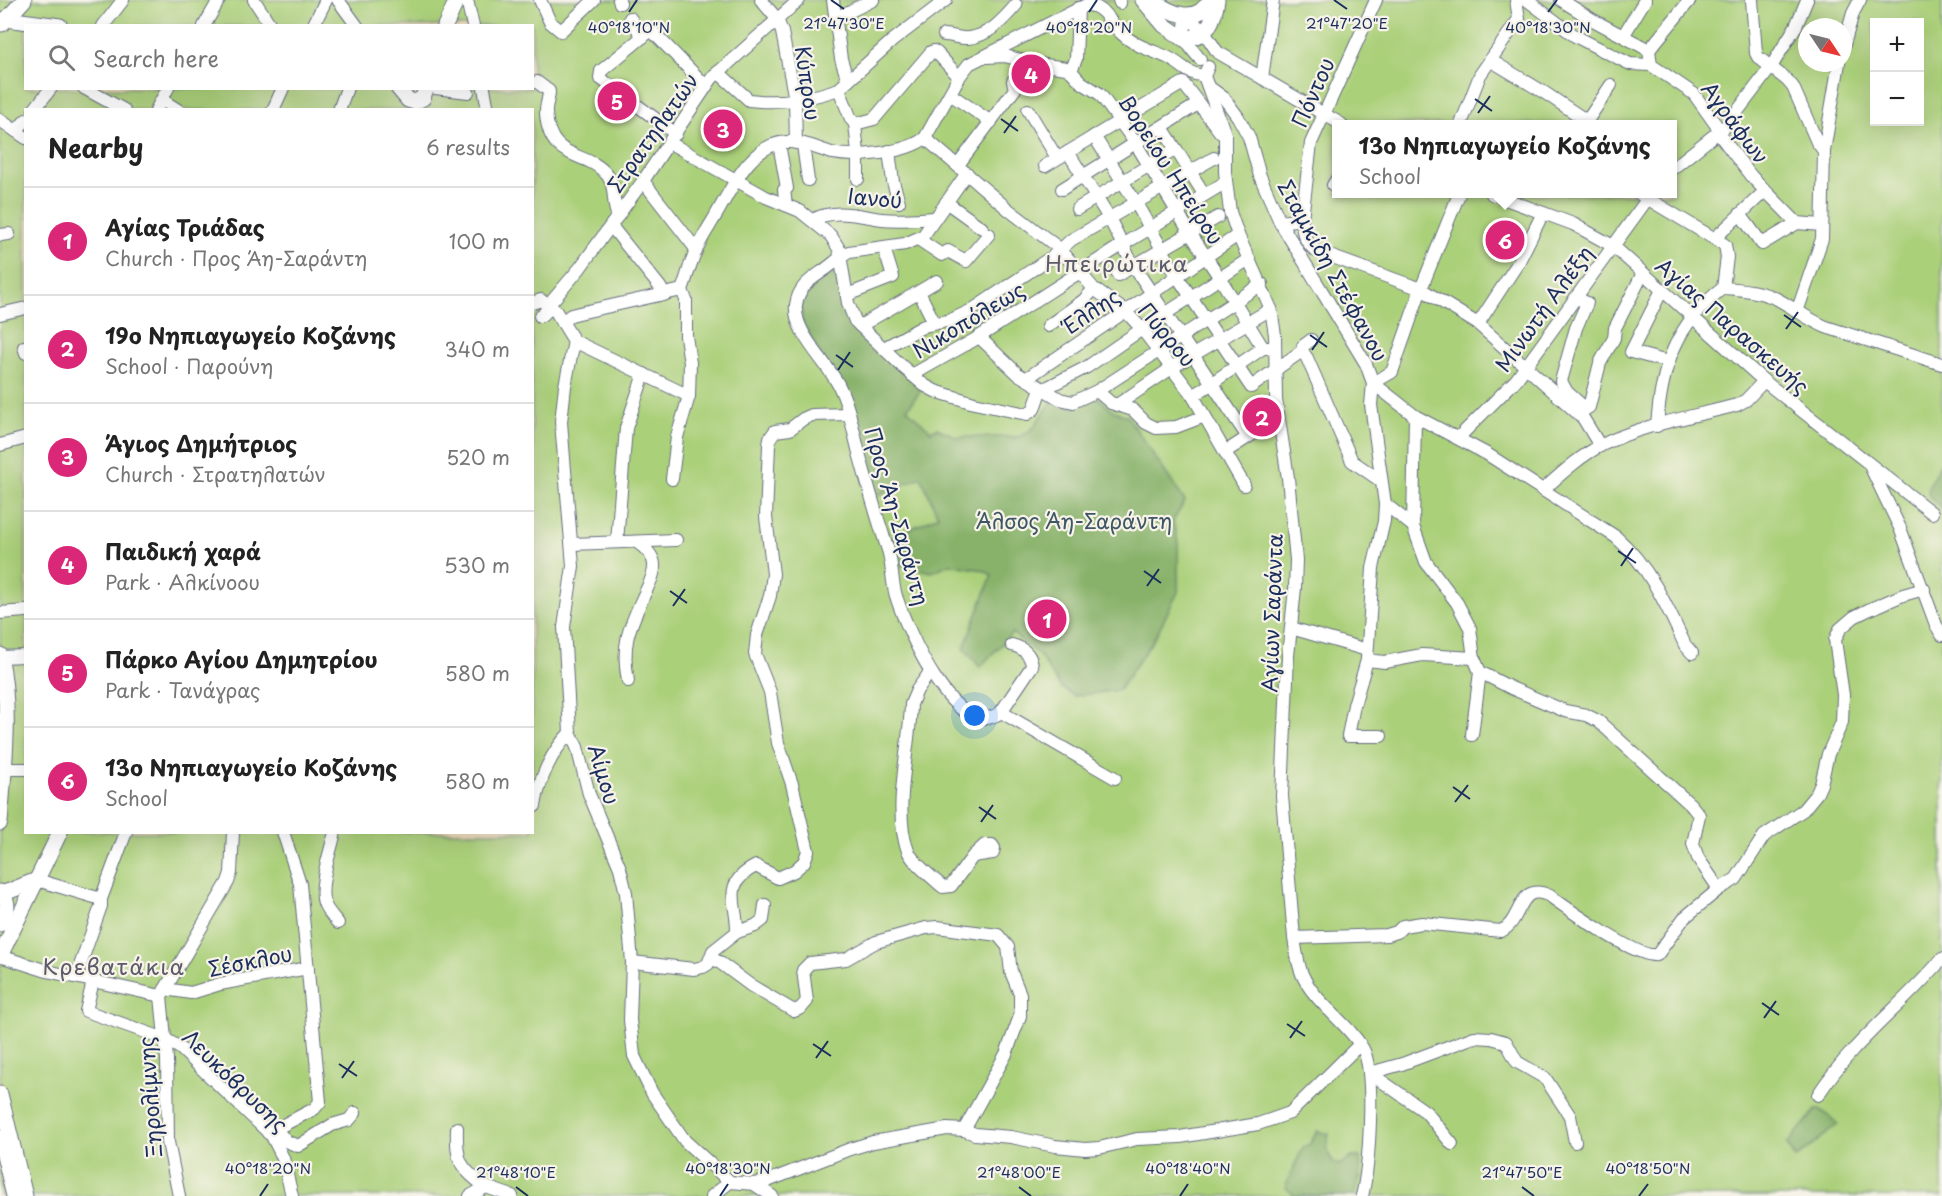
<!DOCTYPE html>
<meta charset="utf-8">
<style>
body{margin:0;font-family:"Playpen Sans",sans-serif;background:#f2f2f2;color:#222}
.controls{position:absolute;right:18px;top:18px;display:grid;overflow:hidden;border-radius:0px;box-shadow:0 6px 24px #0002}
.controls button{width:54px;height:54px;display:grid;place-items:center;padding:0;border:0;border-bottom:2px solid #e0e0e0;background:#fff;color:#222;font:30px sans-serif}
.compass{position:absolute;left:1798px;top:18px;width:54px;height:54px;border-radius:50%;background:#fff;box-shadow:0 6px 24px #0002;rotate:125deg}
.you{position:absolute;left:975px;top:716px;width:21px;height:21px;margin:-15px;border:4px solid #fff;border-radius:50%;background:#1a73e8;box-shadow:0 0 0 9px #1a73e833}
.badge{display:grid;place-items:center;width:39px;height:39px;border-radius:50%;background:#db2777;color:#fff;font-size:20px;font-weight:700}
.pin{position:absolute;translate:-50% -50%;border:3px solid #fff;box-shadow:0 2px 6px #0006}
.popup{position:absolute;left:1332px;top:120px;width:345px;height:78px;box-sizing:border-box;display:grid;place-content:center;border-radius:0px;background:#fff;filter:drop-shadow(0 2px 4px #0005);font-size:20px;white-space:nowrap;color:#767676}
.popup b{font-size:22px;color:#222}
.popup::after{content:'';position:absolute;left:50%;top:100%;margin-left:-12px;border:12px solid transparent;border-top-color:#fff}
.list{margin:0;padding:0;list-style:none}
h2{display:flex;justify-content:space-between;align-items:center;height:78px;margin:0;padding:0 24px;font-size:26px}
h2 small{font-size:20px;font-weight:400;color:#767676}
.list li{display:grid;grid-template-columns:39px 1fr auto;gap:18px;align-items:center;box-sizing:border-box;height:108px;padding:0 24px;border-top:2px solid #e0e0e0}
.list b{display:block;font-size:22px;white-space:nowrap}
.list p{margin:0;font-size:20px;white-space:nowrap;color:#767676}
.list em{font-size:20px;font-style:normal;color:#767676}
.icon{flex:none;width:33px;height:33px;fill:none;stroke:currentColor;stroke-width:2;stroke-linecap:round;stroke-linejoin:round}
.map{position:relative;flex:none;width:1942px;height:1196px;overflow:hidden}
.search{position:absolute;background:#fff;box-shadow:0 6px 24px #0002;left:24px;top:24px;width:510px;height:66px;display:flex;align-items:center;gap:15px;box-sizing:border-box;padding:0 21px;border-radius:0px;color:#767676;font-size:22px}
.panel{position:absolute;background:#fff;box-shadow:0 6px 24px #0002;left:24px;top:108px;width:510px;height:726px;border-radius:0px}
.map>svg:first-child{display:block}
.green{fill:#abd07a;stroke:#63806c;stroke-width:1.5;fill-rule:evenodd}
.forest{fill:#88b26a;stroke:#527064;stroke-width:1.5}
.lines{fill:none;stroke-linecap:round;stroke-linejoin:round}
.minor-casing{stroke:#656c7f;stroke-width:14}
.major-casing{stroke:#656c7f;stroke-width:17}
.minor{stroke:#fff;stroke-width:12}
.major{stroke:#fff;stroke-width:15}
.ticks{fill:none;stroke:#1b2f5e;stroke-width:2}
.labels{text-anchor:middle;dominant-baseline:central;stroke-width:4.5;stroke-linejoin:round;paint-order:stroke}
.street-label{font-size:21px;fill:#1b2f5e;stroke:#f7f3e8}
.park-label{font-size:21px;fill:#3f5765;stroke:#f7f3e8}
.neighbourhood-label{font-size:22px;letter-spacing:1.5px;fill:#5b5b6c;stroke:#f7f3e8}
.ticks-label{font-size:15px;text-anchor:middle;fill:#1b2f5e;stroke:#f7f3e8;stroke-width:4.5;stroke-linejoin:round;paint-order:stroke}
</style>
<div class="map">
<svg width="1942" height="1196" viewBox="0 0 1942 1196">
<rect width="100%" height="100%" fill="#f7f3e8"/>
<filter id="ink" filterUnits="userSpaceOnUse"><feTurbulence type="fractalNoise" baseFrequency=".0167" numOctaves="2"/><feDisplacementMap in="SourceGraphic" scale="12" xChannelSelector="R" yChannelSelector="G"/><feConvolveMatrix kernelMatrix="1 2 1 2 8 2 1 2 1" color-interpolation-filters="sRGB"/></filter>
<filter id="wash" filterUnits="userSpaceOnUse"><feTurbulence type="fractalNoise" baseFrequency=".008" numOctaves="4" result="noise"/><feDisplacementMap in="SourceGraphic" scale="24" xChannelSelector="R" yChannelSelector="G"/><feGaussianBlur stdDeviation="1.35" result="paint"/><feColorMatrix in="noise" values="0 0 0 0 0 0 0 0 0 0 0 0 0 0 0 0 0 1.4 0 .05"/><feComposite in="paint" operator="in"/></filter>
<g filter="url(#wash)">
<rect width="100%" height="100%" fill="#efdcbb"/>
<path class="green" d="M0,0h1942v1196h-1942zM1874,22h46v100h-46zM26,26h506v62h-506zM1807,27h36v36h-36zM26,110h506v722h-506zM1337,124h336v70h-336z"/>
<g class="forest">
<path d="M837,263l7,42 77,85 -14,19 24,22 6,-3 20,9h62l13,-8 20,-27 21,6 23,-12 16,14 15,6 58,85 -12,20 5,21v50l-23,45 -36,53 -44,6 -15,-9 -20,-31 -28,-23 -32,34 -16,-19 28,-73 -9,-5 -34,-6 -17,8 -34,-7 -9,-26 49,-23 -17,-39 -46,19 -20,-76 -52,-96c-7,-34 10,-41 34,-61z"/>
<polygon points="1942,460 1942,509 1929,497 1928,488"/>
<polygon points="1817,1109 1820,1109 1838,1124 1796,1159 1787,1144"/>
<path d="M1317,1131l12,3c-3,12 -3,25 10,31l13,-8h8l1,18 -7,21h-59l-10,-9 18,-40 7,-3z"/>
</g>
</g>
<g filter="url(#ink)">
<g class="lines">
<g class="minor-casing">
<g id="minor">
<polyline points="254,0 271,26"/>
<polyline points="338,0 357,26"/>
<polyline points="467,0 473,26"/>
<polyline points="540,0 550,22 561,31 594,0"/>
<polyline points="619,0 620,3"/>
<polyline points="761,0 777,19 782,32 795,100 796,143"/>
<polyline points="833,0 841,59 848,81"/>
<polyline points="1119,0 1120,3"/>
<polyline points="1527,0 1575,36 1602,50 1630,64 1651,65"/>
<polyline points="1561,0 1593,20 1649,50 1651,65 1694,94 1721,132 1722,138 1751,176 1797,223 1822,225"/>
<polyline points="1752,0 1756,53 1758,57 1787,80 1793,87 1817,142 1824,151"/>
<polyline points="630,18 643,37"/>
<polyline points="836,18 873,0"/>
<polyline points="103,26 123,0"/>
<polyline points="204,26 219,0"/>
<polyline points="313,26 326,0"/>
<path d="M944,35c8,0 16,4 24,3 21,-2 35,-18 48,-33"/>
<polyline points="1623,36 1645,0"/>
<polyline points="1843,48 1853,13 1860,0"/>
<polyline points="1649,50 1690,0"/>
<polyline points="1219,53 1341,124"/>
<polyline points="987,57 1005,56 1032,63 1066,68 1071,71 1081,82 1100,94 1136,144 1190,233 1220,278 1263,348"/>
<path d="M1200,59c-14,-16 -19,-21 -13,-43l17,16 12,18"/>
<polyline points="1490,60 1545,93 1587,121"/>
<path d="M1208,67l-4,9 21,58v38l5,40 8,23 33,74 4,26 1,65 12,78 8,82 -1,28 -7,68 -6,140 12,142c2,12 3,24 8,36 13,30 45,47 61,75 13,24 6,119 -1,147"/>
<polyline points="1071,71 1076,59 1078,8"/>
<path d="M718,72l31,28c31,4 61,-1 90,-11l53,-48 54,-41"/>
<polyline points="1262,78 1273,0"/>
<path d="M537,82l12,9c0,8 -4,15 -3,23 4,50 42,35 62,62 9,12 3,27 10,40"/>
<polyline points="1209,87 1224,98 1238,117 1249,137 1260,176 1280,222 1366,364 1373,383 1371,405 1385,504 1384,521 1373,568 1367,660 1354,705 1348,736 1381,736"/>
<polyline points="84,88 124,110"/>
<polyline points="435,88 468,92"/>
<polyline points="484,88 488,110"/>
<polyline points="839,89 851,119 855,124 874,119 931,52 934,51 937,53 959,77"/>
<polyline points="950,94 991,122"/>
<polyline points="162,100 178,110"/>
<polyline points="34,110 51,88"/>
<polyline points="156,110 168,88"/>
<polyline points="273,110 283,88"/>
<polyline points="339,110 347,88"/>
<polyline points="1028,110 1057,158"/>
<polyline points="0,120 26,138"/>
<polyline points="855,124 858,153 858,179"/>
<polyline points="1461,124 1480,75 1519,19 1516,0"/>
<polyline points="1585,124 1611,85"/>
<polyline points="1162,127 1204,194"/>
<polyline points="16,131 26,120"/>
<polyline points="676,134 600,78 601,71 651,30 706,86"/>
<polyline points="1094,136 1136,203 1177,276 1251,387 1302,351 1303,346 1311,340"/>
<polyline points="925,138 1009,210 1060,249 1094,289 1125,311 1142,329 1193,396 1244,485"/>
<polyline points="670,143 766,197 800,211 831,236 839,249 848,303 855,321 903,367 924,385 935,391 974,403 1027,414 1034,409 1040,391 1087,367 1142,329 1249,259"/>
<polyline points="779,144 787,188 784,190 786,205"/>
<polyline points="803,145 808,180"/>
<polyline points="889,151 893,182 899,202"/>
<polyline points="1068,152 1109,218 1133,265 1247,436"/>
<polyline points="958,165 1015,89 1013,81 1027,62"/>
<polyline points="1045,166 1183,83 1221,133"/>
<polyline points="1673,168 1727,125 1771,67 1796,26 1807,0"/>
<path d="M967,173l-44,63 -18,8 -56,8c-7,4 -12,8 -18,13 -15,12 -32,18 -35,40 -3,27 30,56 42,79 11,21 15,46 21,69 9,33 18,65 29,97 5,16 3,33 9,49 10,30 59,147 104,113l31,-46c-1,-12 -9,-18 -20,-21"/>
<polyline points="643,181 696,249"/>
<polyline points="1333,185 1337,179"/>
<polyline points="1062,189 1198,104"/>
<polyline points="1492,194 1573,224 1613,246 1764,381 1932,513"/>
<polyline points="1640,194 1725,245 1727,257 1723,288"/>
<polyline points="946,202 982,228"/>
<polyline points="1077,209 1176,149"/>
<polyline points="1740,214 1762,244 1797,223"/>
<path d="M1302,219c0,15 3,22 14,32l105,38 57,35 105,94 17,28"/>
<path d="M812,220c24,-12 46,-4 70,-1 18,2 35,0 53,-1"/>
<polyline points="1280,222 1302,219 1311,143 1376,0"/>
<polyline points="611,226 660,287 664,295"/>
<polyline points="0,235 9,234"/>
<polyline points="1715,238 1765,191"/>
<polyline points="918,239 942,255 948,251 966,261 989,234"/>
<polyline points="1118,275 1218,217"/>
<polyline points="1662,290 1631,352 1668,362"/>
<polyline points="919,292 934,322"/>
<polyline points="847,295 893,277 884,248"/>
<polyline points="1577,298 1587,303 1576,328 1561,381 1567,392 1586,409 1589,407 1600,363 1614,338 1615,328 1643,273"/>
<polyline points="532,303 541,300 547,305 546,312 540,316"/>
<polyline points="1797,312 1822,239 1824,151 1839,63"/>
<polyline points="0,314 26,308"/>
<polyline points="563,321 571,315 579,313 682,290"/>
<polyline points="1478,324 1518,263 1543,213"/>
<polyline points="860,326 937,281"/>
<polyline points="1048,326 1084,300 1094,289"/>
<polyline points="979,337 1018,374 1060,399 1073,402 1097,391 1262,284"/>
<polyline points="574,341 565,386 561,422 573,566 564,627 570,733 577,747 589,794 620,868 626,893 632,962 630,1020 634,1056 652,1093 685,1141 730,1182"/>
<polyline points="24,347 26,353"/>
<polyline points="884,348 924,326 951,320 972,310 1056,254 1071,240 1214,158"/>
<polyline points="1302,351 1307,358 1352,461 1381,481"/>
<polyline points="912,375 974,340 1122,245 1226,182"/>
<polyline points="1027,378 1238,235"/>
<path d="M1373,383l42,33 72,38 129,83c33,29 51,69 69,108l7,8"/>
<polyline points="1373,383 1392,372 1421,289 1459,194"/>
<polyline points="1097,391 1111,403 1133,410 1146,423 1156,428 1176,427 1205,416"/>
<polyline points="689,396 574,341 555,310 547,307 580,268 643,181 712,78 799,0"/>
<polyline points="1193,396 1263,348 1270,348"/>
<polyline points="1117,405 1176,365 1271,309"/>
<polyline points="1415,416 1413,526 1426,562 1457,603 1470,628 1474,658 1480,672 1472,735"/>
<path d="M1657,426c4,-57 18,-102 66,-138 18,1 36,3 52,10 18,9 32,21 51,29l116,37"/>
<polyline points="1458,438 1516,380 1651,194"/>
<polyline points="0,445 26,438"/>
<polyline points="1225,452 1256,432 1280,428"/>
<polyline points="1871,468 1900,528 1936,625 1942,635"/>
<path d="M672,479l5,-42 12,-41 1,-33 -4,-27v-36l-4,-10c5,-13 8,-27 14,-39 5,-13 14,-25 20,-36 16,-27 34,-71 71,-73 15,-1 31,7 45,11 24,5 74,0 93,-15l34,-61 10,-13 117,-59c15,-1 23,15 32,25 14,15 30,19 49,27 15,7 19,17 37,19"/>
<path d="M1543,490c18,-16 37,-34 59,-45 41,-21 91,-28 135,-40l9,-5 18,-19"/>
<polyline points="1385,504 1413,526"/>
<polyline points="617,542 626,428 644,374"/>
<polyline points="572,544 676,540"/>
<polyline points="0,613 26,611"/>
<polyline points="1291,628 1367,650"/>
<polyline points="0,657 26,656"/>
<polyline points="1367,660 1385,662 1422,655 1474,658"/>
<path d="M930,672l-13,18 -6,14c-1,43 -19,107 -3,147 6,13 25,27 35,36l8,-1 22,-30 20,-3 1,-5 -2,-3h-7l-12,11"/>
<polyline points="1480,672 1511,688 1565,711 1586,715 1598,721 1691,805 1699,815 1693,844 1698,858 1719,889"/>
<path d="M628,681c-7,-37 1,-53 16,-86 4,-9 11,-20 10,-31 -1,-9 -10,-17 -17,-22"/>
<polyline points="1001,712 1115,778"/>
<polyline points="4,769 26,769"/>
<path d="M535,806c4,-26 16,-54 35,-73"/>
<path d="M335,832c-4,18 -17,54 -11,71 3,8 9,14 14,20"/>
<polyline points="37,880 101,899"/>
<polyline points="737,932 755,926 763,920 765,905"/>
<path d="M1294,938l93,-3 10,-3 6,-6 19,-3 79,8c22,-9 16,-51 49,-35 18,13 88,63 107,59l27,-37 35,-29 17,-10 28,-43 39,-26 14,-17 4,-9 7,-30 14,-32 1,-27 -8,-55 5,-11 14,-12 14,-7 35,-15 21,-6"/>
<polyline points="0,956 47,971 161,996"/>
<polyline points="711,958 719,962 750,985 794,1011 801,1008 807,1001 803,970 810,963 846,959 876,942 926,928 937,927 998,935 1008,947 1011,972 1020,994 1020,1016 1006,1054 964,1130"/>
<path d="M632,962l62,7 9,-2 5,-3 5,-13 24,-19c1,-28 -17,-48 19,-66l22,12 16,-7 10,-9 4,-11 -16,-67 -14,-41 -8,-51 -15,-38 2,-19 13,-39 3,-22 -7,-57 3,-72 1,-7 5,-7 15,-2 13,-10 9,-4 37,-1"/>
<polyline points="76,977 101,906 101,899 126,832"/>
<polyline points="93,981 86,1011 165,1039 180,1048 272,1136 283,1158 292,1196"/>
<polyline points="165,989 191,993 220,984 308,968"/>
<polyline points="161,996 167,1059 168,1142 179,1196"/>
<polyline points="161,996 228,882 231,873 233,832"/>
<polyline points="1370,1073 1402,1064 1474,1037 1491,1038 1506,1042 1517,1062 1545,1078 1570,1116 1575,1142"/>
<polyline points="1370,1073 1426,1112 1452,1144"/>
<path d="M1818,1095c34,-53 84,-89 124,-136"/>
<path d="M457,1128c-1,32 2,40 29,59"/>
<polyline points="275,1130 288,1142 298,1146 332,1125 349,1120 355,1113"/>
<polyline points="268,1133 314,1109 320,1102 300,884 283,832"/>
<polyline points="754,1184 772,1196"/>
<polyline points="470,1196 486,1187 512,1196"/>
<polyline points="712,1196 730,1182 754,1184 765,1182 850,1149 873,1142 947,1129 964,1130 975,1134 1011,1137 1055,1146 1085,1149 1099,1148 1137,1139 1180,1137 1258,1124 1290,1113 1360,1044"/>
</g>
</g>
<g class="major-casing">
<g id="major">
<path d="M1143,0l21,25 20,14c24,-2 30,-18 33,-39"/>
<path d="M1152,0c18,13 44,26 58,0"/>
<polyline points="6,19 60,26"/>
<polyline points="2,24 24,0"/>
<polyline points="445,26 457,0"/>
<polyline points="398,88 408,100 415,102 423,98 426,88"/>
<path d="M0,655c12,55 4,112 0,168"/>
<path d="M0,892c12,11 6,20 0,32"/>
<polyline points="2,894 37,880"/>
<polyline points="0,956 60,832"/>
<polyline points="0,1094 25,1196"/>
<polyline points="0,1138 14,1196"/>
</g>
</g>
<use href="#minor" class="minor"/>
<use href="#major" class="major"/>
</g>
</g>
<path class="ticks" d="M831,0l13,9M1334,0l13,9M629,12l8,-12M1089,12l8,-12M1548,12l9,-12M1475,99l17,12M1478,113l12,-17M1001,119l17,12M1004,133l12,-17M1784,315l17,12M1786,329l12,-17M1310,335l17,12M1312,350l12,-18M836,355l17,12M838,370l12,-18M1618,551l18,12M1621,566l12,-18M1144,571l17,12M1147,586l12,-17M670,591l17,12M673,606l12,-17M1453,787l17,12M1455,802l13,-17M979,807l17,12M981,822l12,-17M1762,1003l17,12M1764,1018l12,-17M1287,1024l18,12M1290,1038l12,-17M813,1044l18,12M816,1058l12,-17M339,1064l18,12M342,1078l12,-17M516,1187l12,9M1019,1187l12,9M1522,1187l12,9M260,1196l8,-12M720,1196l8,-12M1180,1196l8,-12M1639,1196l9,-12"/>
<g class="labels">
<g class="street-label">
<text transform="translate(809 83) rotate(82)">Κύπρου</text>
<text transform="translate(1312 92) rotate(-66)">Πόντου</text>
<text transform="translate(1736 122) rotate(53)">Αγράφων</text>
<text transform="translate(652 132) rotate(-55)">Στρατηλατών</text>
<text transform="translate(1172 169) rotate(57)">Βορείου Ηπείρου</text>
<text transform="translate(875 197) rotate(5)">Ιανού</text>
<text transform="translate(1334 270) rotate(61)">Σταμκίδη Στέφανου</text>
<text transform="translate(1543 308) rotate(-54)">Μινωτή Αλέξη</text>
<text transform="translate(1091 310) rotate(-34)">Έλλης</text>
<text transform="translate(968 319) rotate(-31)">Νικοπόλεως</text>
<text transform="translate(1733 325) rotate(41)">Αγίας Παρασκευής</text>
<text transform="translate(1168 334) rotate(50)">Πύρρου</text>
<text transform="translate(898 516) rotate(74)">Προς Άη-Σαράντη</text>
<text transform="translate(1271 613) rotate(-88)">Αγίων Σαράντα</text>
<text transform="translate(605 774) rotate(73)">Αίμου</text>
<text transform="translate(250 960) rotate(-11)">Σέσκλου</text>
<text transform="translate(236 1080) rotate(44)">Λευκόβρυσης</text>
<text transform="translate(149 1097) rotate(-94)">Ξηρολίμνης</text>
</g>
<g class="park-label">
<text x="1074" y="520">Άλσος Άη-Σαράντη</text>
</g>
<g class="neighbourhood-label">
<text x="1117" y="262">Ηπειρώτικα</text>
<text x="114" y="965">Κρεβατάκια</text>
</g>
</g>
<g class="ticks-label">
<text x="844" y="29">21°47'30"E</text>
<text x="1347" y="29">21°47'20"E</text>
<text x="629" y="33">40°18'10"N</text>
<text x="1089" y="33">40°18'20"N</text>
<text x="1548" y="33">40°18'30"N</text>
<text x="268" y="1174">40°18'20"N</text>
<text x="728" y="1174">40°18'30"N</text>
<text x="1188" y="1174">40°18'40"N</text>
<text x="1648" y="1174">40°18'50"N</text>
<text x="516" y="1178">21°48'10"E</text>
<text x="1019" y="1178">21°48'00"E</text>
<text x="1522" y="1178">21°47'50"E</text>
</g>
</svg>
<div class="controls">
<button>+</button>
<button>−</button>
</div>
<svg class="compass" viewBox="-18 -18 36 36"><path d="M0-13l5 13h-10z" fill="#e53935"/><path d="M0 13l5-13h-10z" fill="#767676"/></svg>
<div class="you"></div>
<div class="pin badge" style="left:1047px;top:619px">1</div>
<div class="pin badge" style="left:1262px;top:417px">2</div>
<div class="pin badge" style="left:723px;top:129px">3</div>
<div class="pin badge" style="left:1031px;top:74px">4</div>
<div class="pin badge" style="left:617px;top:101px">5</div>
<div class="pin badge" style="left:1505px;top:240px">6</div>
<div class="popup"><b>13ο Νηπιαγωγείο Κοζάνης</b>School</div>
<div class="search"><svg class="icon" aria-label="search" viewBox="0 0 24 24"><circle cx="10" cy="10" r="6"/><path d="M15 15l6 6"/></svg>Search here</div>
<section class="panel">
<h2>Nearby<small>6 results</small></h2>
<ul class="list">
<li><span class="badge">1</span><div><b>Αγίας Τριάδας</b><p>Church · Προς Άη-Σαράντη</p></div><em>100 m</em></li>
<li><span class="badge">2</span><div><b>19ο Νηπιαγωγείο Κοζάνης</b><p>School · Παρούνη</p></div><em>340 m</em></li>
<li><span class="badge">3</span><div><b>Άγιος Δημήτριος</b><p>Church · Στρατηλατών</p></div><em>520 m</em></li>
<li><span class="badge">4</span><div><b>Παιδική χαρά</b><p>Park · Αλκίνοου</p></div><em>530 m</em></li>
<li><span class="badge">5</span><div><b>Πάρκο Αγίου Δημητρίου</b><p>Park · Τανάγρας</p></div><em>580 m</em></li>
<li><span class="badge">6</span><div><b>13ο Νηπιαγωγείο Κοζάνης</b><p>School</p></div><em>580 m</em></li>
</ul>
</section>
</div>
